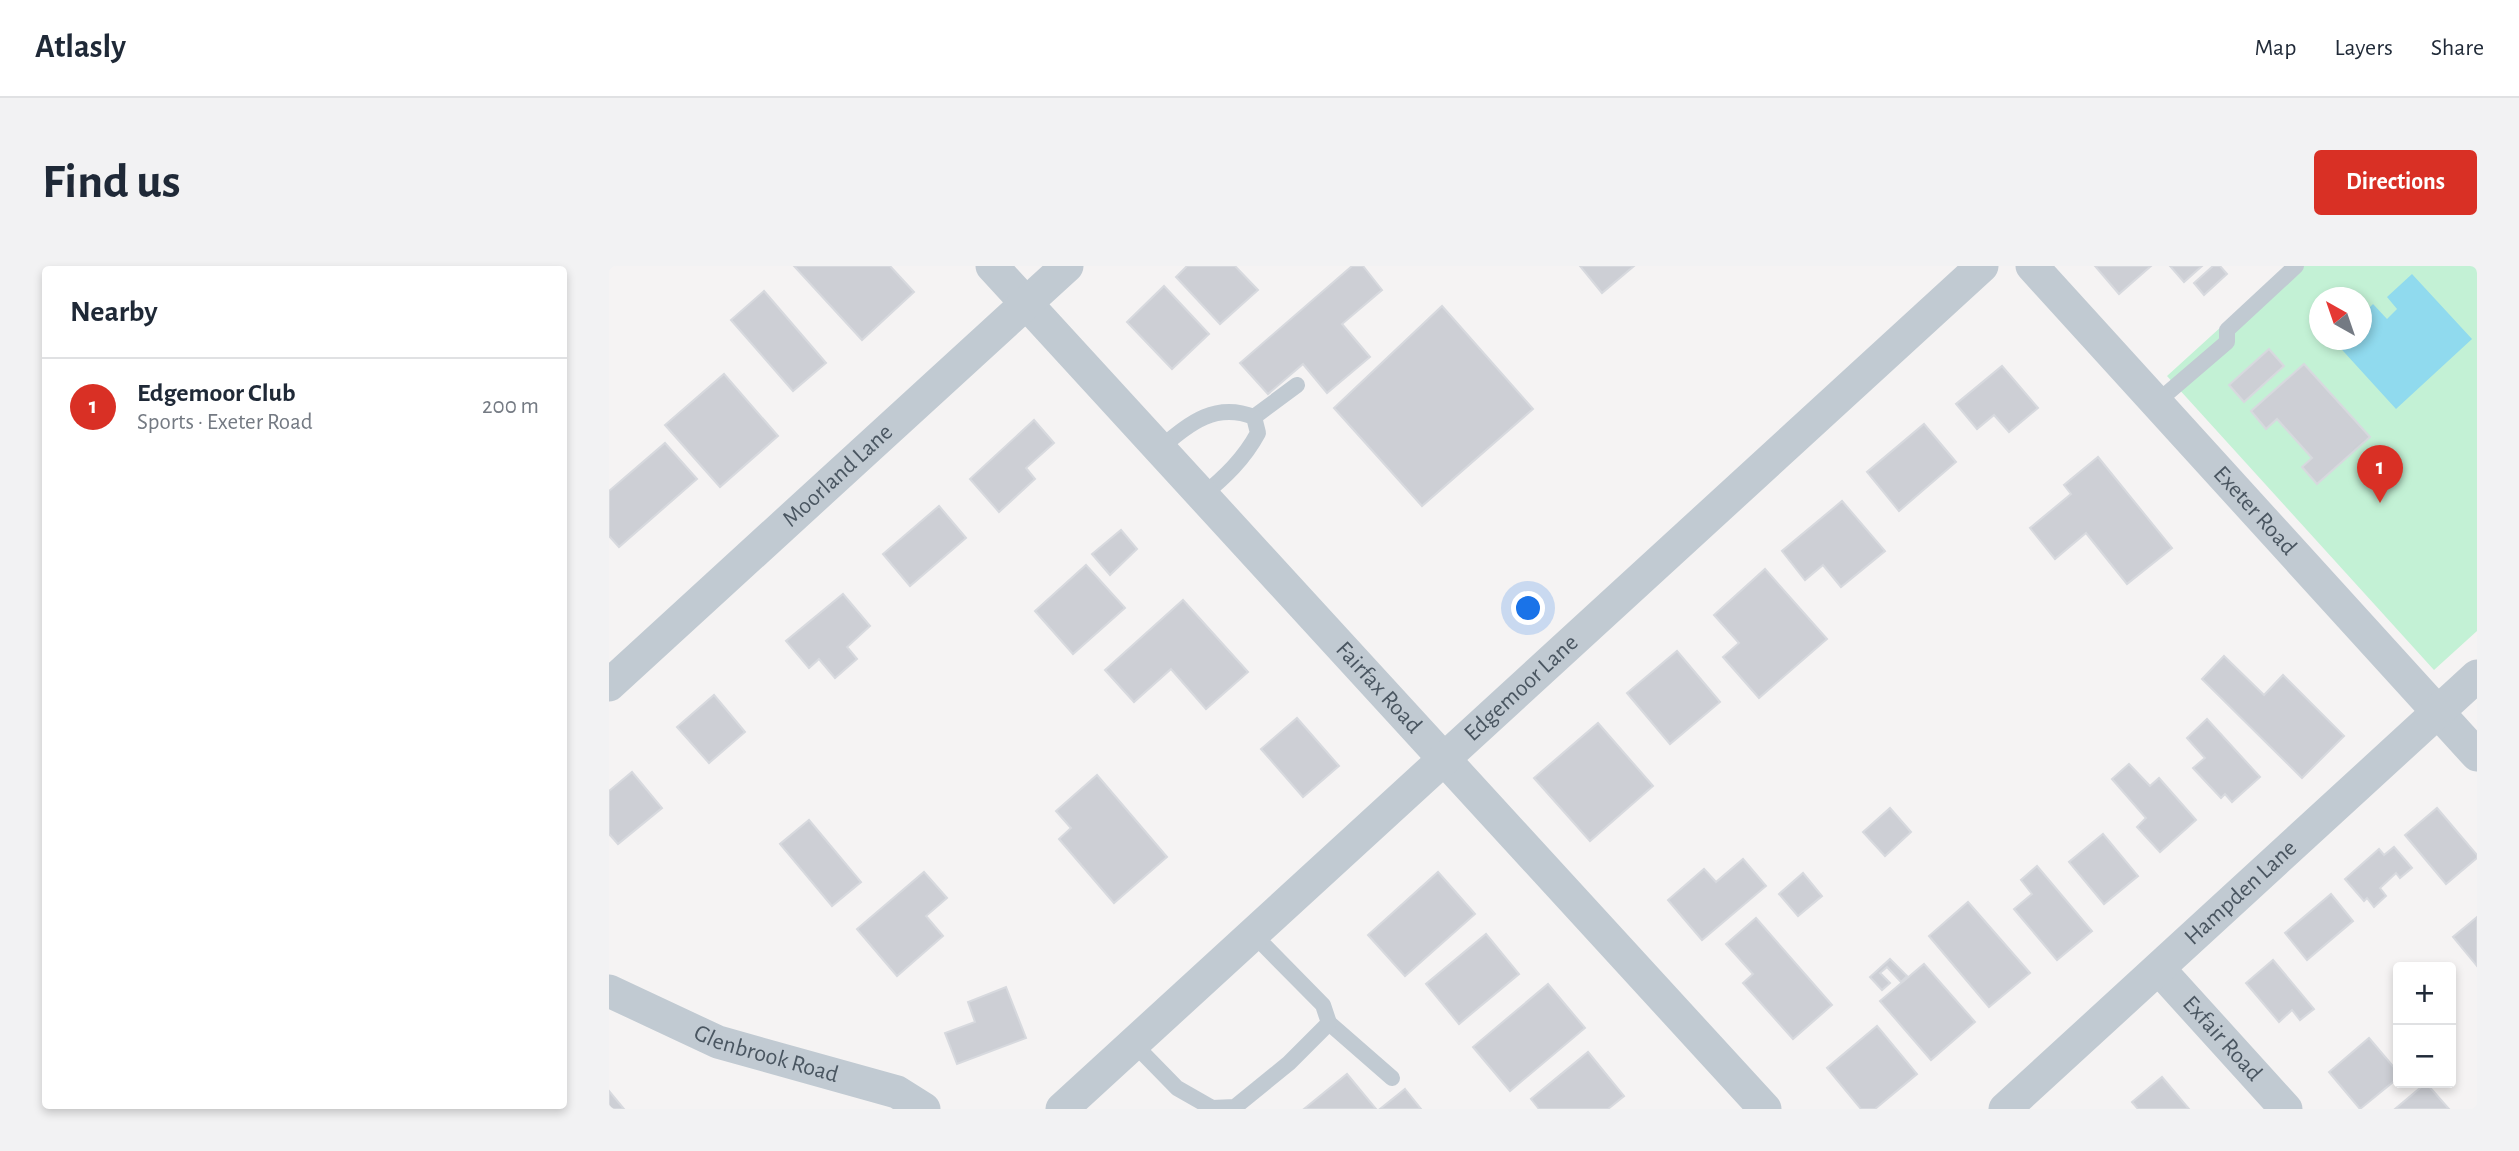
<!DOCTYPE html>
<meta charset="utf-8">
<style>
body{margin:0;font-family:"Alegreya Sans",sans-serif;background:#f2f2f3;color:#1f2937}
.controls{position:absolute;right:21px;bottom:21px;display:grid;overflow:hidden;border-radius:7px;box-shadow:0 4px 10px #0003}
.controls button{width:63px;height:63px;display:grid;place-items:center;padding:0;border:0;border-bottom:2px solid #e0e1e3;background:#fff;color:#1f2937;font:35px sans-serif}
.compass{position:absolute;left:1700px;top:21px;width:63px;height:63px;border-radius:50%;background:#fff;box-shadow:0 4px 10px #0003;rotate:320deg}
.you{position:absolute;left:920px;top:343px;width:24px;height:24px;margin:-18px;border:5px solid #fff;border-radius:50%;background:#1a73e8;box-shadow:0 0 0 10px #1a73e833}
.badge{display:grid;place-items:center;width:46px;height:46px;border-radius:50%;background:#d93025;color:#fff;font-size:23px;font-weight:700}
.pin{position:absolute;translate:-50% -58px;filter:drop-shadow(0 2px 4px #0008)}
.pin::after{content:'';position:absolute;top:37px;width:24px;height:21px;background:inherit;clip-path:polygon(0 0,100% 0,50% 100%)}
.list{margin:0;padding:0;list-style:none}
h2{display:flex;justify-content:space-between;align-items:center;height:91px;margin:0;padding:0 28px;font-size:30px}
h2 small{font-size:23px;font-weight:400;color:#747a83}
.list li{display:grid;grid-template-columns:46px 1fr auto;gap:21px;align-items:center;box-sizing:border-box;height:98px;padding:0 28px;border-top:2px solid #e0e1e3}
.list b{display:block;font-size:26px;white-space:nowrap}
.list p{margin:0;font-size:23px;white-space:nowrap;color:#747a83}
.list em{font-size:23px;font-style:normal;color:#747a83}
.map{position:relative;flex:none;width:1868px;height:843px;overflow:hidden;border-radius:7px}
header{display:flex;align-items:center;gap:42px;box-sizing:border-box;height:98px;padding:0 35px;background:#fff;border-bottom:2px solid #e0e1e3}
header strong{font-size:33px}
nav{display:flex;gap:38px;margin-inline-start:auto;font-size:24px}
.intro{display:flex;align-items:center;justify-content:space-between;box-sizing:border-box;height:168px;padding:0 42px}
h1{margin:0;font-size:49px}
.button{padding:18px 32px;border-radius:7px;background:#d93025;color:#fff;font-size:24px;font-weight:700}
main{display:flex;gap:42px;padding:0 42px}
aside{flex:1;background:#fff;border-radius:7px;box-shadow:0 4px 10px #0003}
.map>svg:first-child{display:block}
.green{fill:#c3f1d5;fill-rule:evenodd}
.water{fill:#90daee}
.building{fill:#cdcfd5;stroke:#d7d9de;stroke-width:2}
.lines{fill:none;stroke-linecap:round;stroke-linejoin:round}
.service{stroke:#c1cad2;stroke-width:16}
.minor{stroke:#c1cad2;stroke-width:33}
.labels{text-anchor:middle;dominant-baseline:central;stroke-width:5;stroke-linejoin:round;paint-order:stroke}
.street-label{font-size:24px;fill:#4a5661;stroke:#fff}
</style>
<header>
<strong>Atlasly</strong>
<nav><a>Map</a><a>Layers</a><a>Share</a></nav>
</header>
<div class="intro"><h1>Find us</h1><a class="button">Directions</a></div>
<main>
<aside>
<h2>Nearby<small></small></h2>
<ul class="list">
<li><span class="badge">1</span><div><b>Edgemoor Club</b><p>Sports · Exeter Road</p></div><em>200 m</em></li>
</ul>
</aside>
<div class="map">
<svg width="1868" height="843" viewBox="0 0 1868 843">
<rect width="100%" height="100%" fill="#f5f3f3"/>
<path class="green" d="M1679,0h189v365l-43,39 -267,-294zM1710,32h42v42h-42z"/>
<polygon class="water" points="1803,8 1863,73 1787,143 1725,75 1752,74 1753,49 1764,38 1778,53 1788,43 1778,31"/>
<g class="building">
<polygon points="185,0 281,0 305,26 253,74"/>
<polygon points="578,0 626,0 649,24 611,58 567,11"/>
<polygon points="743,0 754,0 773,24 733,58 761,91 718,127 694,98 659,128 631,97"/>
<polygon points="971,0 1025,0 993,27"/>
<polygon points="1486,0 1542,0 1510,28"/>
<polygon points="1561,0 1593,0 1575,16"/>
<polygon points="1604,0 1611,0 1618,8 1595,29 1585,17"/>
<polygon points="555,20 600,68 563,103 518,56"/>
<polygon points="155,25 217,97 184,125 122,54"/>
<polygon points="833,40 924,143 813,240 725,142"/>
<polygon points="1660,83 1675,100 1635,136 1620,119"/>
<polygon points="1695,98 1761,171 1708,218 1693,201 1703,192 1668,153 1657,163 1642,145"/>
<polygon points="1393,100 1429,142 1400,166 1385,149 1368,163 1347,138"/>
<polygon points="115,108 169,170 111,221 56,159"/>
<polygon points="425,154 445,177 417,202 426,213 390,246 361,213"/>
<polygon points="1315,158 1347,196 1290,245 1258,206"/>
<polygon points="56,177 88,213 10,281 0,270 0,225"/>
<polygon points="1489,191 1563,282 1518,318 1477,267 1446,293 1421,262 1462,228 1455,219"/>
<polygon points="1233,235 1276,285 1232,321 1214,299 1196,314 1173,285"/>
<polygon points="330,240 357,272 301,320 274,288"/>
<polygon points="512,264 528,283 501,309 483,288"/>
<polygon points="477,299 516,342 464,388 426,345"/>
<polygon points="1156,303 1218,373 1150,432 1114,391 1130,377 1105,349"/>
<polygon points="234,328 261,360 238,381 248,393 226,412 210,393 200,402 177,375"/>
<polygon points="574,334 639,406 597,443 562,403 525,436 496,404"/>
<polygon points="1068,385 1111,436 1061,478 1018,427"/>
<polygon points="1615,390 1655,429 1674,409 1735,470 1693,512 1593,413"/>
<polygon points="105,429 136,466 100,497 68,461"/>
<polygon points="688,452 730,500 694,531 652,483"/>
<polygon points="1598,453 1651,511 1623,536 1616,528 1612,532 1584,502 1596,492 1578,472"/>
<polygon points="989,457 1044,520 981,575 925,512"/>
<polygon points="1520,498 1541,520 1550,512 1587,554 1551,586 1528,561 1537,552 1503,513"/>
<polygon points="23,506 53,542 9,578 0,568 0,525"/>
<polygon points="488,509 558,591 505,637 450,573 462,562 447,545"/>
<polygon points="1281,542 1302,566 1276,590 1254,566"/>
<polygon points="1828,542 1868,589 1868,592 1837,618 1796,569"/>
<polygon points="200,554 252,616 223,640 171,578"/>
<polygon points="1494,568 1529,610 1495,638 1460,596"/>
<polygon points="1785,581 1803,602 1791,612 1787,607 1771,622 1777,630 1765,641 1758,632 1755,635 1736,613 1770,583 1775,589"/>
<polygon points="1134,593 1157,620 1093,674 1059,634 1095,603 1107,616"/>
<polygon points="1428,600 1483,665 1448,694 1405,643 1423,628 1412,614"/>
<polygon points="315,606 338,632 317,650 334,670 288,710 248,663"/>
<polygon points="829,606 866,648 796,710 759,669"/>
<polygon points="1194,607 1213,630 1189,650 1170,628"/>
<polygon points="1722,628 1744,655 1698,694 1676,667"/>
<polygon points="1359,636 1421,707 1380,741 1320,670"/>
<polygon points="1868,651 1868,700 1844,671"/>
<polygon points="1147,652 1223,739 1184,773 1134,717 1144,708 1117,678"/>
<polygon points="877,668 910,708 850,758 817,718"/>
<polygon points="1281,693 1298,710 1292,716 1278,701 1271,707 1281,717 1273,724 1261,711"/>
<polygon points="1664,694 1705,743 1691,754 1683,744 1670,756 1637,717"/>
<polygon points="1315,698 1366,756 1322,794 1271,735"/>
<polygon points="939,718 976,762 901,825 864,781"/>
<polygon points="397,721 417,772 348,798 336,767 366,756 359,736"/>
<polygon points="1268,760 1308,808 1266,843 1252,843 1218,802"/>
<polygon points="1760,772 1789,806 1789,812 1751,843 1720,806"/>
<polygon points="979,786 1015,830 999,843 930,843 922,833"/>
<polygon points="738,808 767,843 695,843"/>
<polygon points="1553,811 1580,843 1529,843 1523,836"/>
<polygon points="1817,817 1840,843 1786,843"/>
<polygon points="796,823 812,843 771,843"/>
<polygon points="0,825 15,843 0,843"/>
</g>
<g class="lines">
<g class="service">
<polyline points="1548,136 1618,76 1618,64 1687,0"/>
<polyline points="645,151 688,119"/>
<path d="M550,183c29,-24 55,-48 95,-32l4,16c-14,26 -33,44 -56,63"/>
<polyline points="720,757 783,812"/>
<polyline points="525,778 568,822 603,842 626,841 680,797 720,757 714,739 644,668"/>
</g>
<g class="minor">
<path id="s1" d="M383,0l773,843"/>
<path id="s2" d="M1423,0l445,489"/>
<path id="s3" d="M0,419l458,-419"/>
<path id="s4" d="M1550,703l127,140"/>
<path id="s5" d="M0,725l109,51 179,50 27,17"/>
<path id="s6" d="M453,843l920,-843"/>
<path id="s7" d="M1396,843l472,-433"/>
</g>
</g>
<g class="labels">
<g class="street-label">
<text stroke="none"><textPath href="#s3" startOffset="310">Moorland Lane</textPath></text>
<text stroke="none"><textPath href="#s2" startOffset="331">Exeter Road</textPath></text>
<text stroke="none"><textPath href="#s1" startOffset="572">Fairfax Road</textPath></text>
<text stroke="none"><textPath href="#s6" startOffset="623">Edgemoor Lane</textPath></text>
<text stroke="none"><textPath href="#s7" startOffset="320">Hampden Lane</textPath></text>
<text stroke="none"><textPath href="#s4" startOffset="94">Exfair Road</textPath></text>
<text stroke="none"><textPath href="#s5" startOffset="170">Glenbrook Road</textPath></text>
</g>
</g>
</svg>
<div class="controls">
<button>+</button>
<button>−</button>
</div>
<svg class="compass" viewBox="-18 -18 36 36"><path d="M0-13l5 13h-10z" fill="#e53935"/><path d="M0 13l5-13h-10z" fill="#747a83"/></svg>
<div class="you"></div>
<div class="pin badge" style="left:1771px;top:237px">1</div>
</div>
</main>
